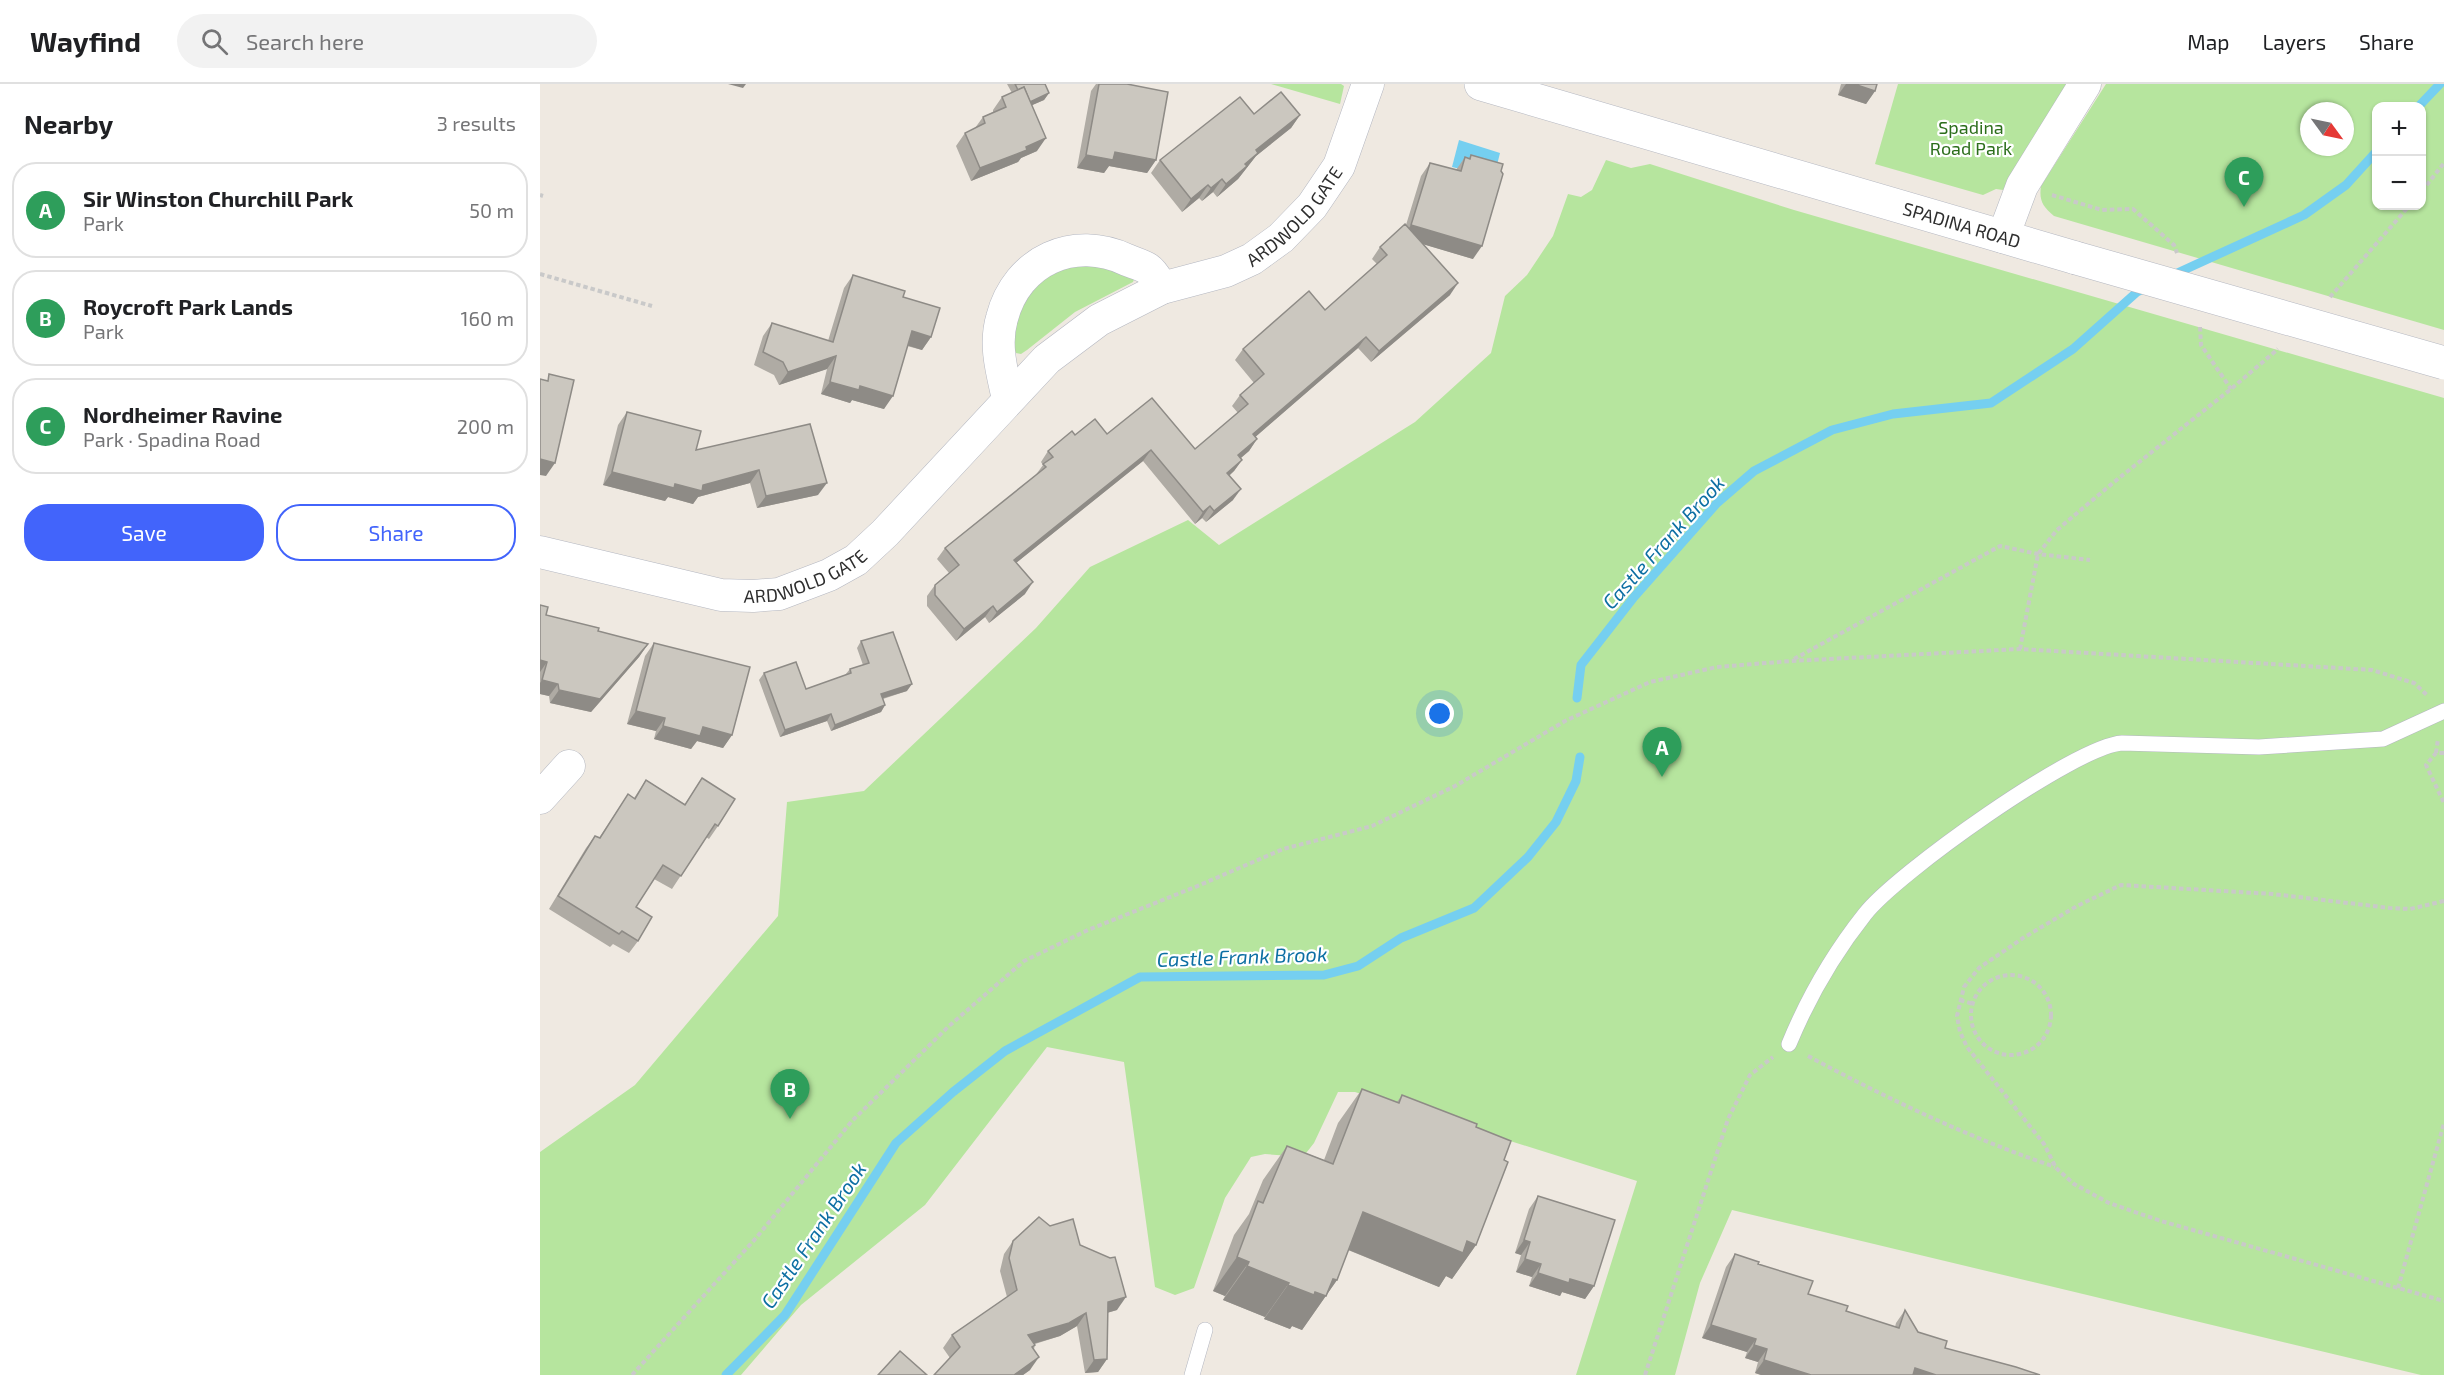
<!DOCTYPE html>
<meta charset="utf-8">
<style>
body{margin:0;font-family:"Exo 2",sans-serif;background:#f2f2f2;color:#202124}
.controls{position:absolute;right:18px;top:18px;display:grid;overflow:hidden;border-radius:12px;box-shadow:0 2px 4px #0004}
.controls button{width:54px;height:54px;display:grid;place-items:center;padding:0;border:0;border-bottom:2px solid #e0e0e0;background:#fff;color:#202124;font:30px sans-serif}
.compass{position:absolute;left:1760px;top:18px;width:54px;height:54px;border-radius:50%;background:#fff;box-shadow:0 2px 4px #0004;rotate:123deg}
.you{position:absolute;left:900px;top:630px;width:21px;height:21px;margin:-15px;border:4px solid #fff;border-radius:50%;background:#1a73e8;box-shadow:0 0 0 9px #1a73e833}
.badge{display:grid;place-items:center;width:39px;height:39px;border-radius:50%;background:#4264fb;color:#fff;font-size:20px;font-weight:700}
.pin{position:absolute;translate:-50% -50px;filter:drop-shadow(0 2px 3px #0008)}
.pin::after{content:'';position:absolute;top:32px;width:21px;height:18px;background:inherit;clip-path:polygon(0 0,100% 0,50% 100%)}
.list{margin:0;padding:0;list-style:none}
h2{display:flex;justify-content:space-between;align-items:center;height:78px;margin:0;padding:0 24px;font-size:26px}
h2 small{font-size:20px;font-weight:400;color:#757577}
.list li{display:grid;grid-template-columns:39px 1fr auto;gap:18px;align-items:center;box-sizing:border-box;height:96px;margin:0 12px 12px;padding:0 12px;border:2px solid #e0e0e0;border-radius:24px}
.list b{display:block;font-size:22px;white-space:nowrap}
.list p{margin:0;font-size:20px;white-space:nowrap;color:#757577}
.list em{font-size:20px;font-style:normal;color:#757577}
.actions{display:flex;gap:12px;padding:18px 24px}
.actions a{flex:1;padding:14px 0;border:2px solid #4264fb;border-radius:24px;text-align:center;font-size:21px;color:#4264fb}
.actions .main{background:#4264fb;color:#fff}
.icon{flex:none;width:33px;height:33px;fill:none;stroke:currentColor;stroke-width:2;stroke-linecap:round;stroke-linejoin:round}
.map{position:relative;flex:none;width:1904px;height:1291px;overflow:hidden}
header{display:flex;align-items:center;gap:36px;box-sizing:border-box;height:84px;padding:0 30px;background:#fff;border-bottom:2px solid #e0e0e0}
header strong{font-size:28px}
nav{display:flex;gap:33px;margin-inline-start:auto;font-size:21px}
.search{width:420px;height:54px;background:#f2f2f2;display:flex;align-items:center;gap:15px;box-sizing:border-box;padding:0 21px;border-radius:33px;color:#757577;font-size:22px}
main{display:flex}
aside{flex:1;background:#fff}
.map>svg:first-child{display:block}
.green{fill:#b6e59e;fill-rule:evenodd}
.water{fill:#75cff0}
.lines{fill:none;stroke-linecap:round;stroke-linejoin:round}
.stream{stroke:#75cff0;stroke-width:9}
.lane-casing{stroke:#b4b7c1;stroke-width:16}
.street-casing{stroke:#b4b7c1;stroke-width:33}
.secondary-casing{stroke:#b4b7c1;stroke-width:34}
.path{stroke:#c9c9c9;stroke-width:4;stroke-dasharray:4.5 3;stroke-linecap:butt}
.lane{stroke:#fff;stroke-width:15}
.street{stroke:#fff;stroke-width:32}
.secondary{stroke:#fff;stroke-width:33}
.secondary-bridge-casing{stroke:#b4b7c1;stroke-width:34;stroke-linecap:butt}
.secondary-bridge{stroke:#fff;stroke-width:33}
.wall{fill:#afaba4}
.shaded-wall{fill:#8e8b86}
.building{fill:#cbc7bf;stroke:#8e8b86;stroke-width:1.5}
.labels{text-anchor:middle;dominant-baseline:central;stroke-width:4.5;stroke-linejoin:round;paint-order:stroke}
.park-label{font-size:18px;fill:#2c6e1b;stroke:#fff}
.street-label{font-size:18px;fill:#2e2e2e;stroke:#fff}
.water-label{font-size:20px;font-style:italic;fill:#0d6fa3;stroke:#fff}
</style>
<header>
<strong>Wayfind</strong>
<div class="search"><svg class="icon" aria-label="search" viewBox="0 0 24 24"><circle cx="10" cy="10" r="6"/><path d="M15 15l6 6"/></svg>Search here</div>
<nav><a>Map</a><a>Layers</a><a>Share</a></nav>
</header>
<main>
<aside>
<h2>Nearby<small>3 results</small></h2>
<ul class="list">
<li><span class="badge" style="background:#2e9e5b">A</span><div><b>Sir Winston Churchill Park</b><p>Park</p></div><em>50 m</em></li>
<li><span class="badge" style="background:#2e9e5b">B</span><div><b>Roycroft Park Lands</b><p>Park</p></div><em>160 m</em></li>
<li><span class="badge" style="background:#2e9e5b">C</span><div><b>Nordheimer Ravine</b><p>Park · Spadina Road</p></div><em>200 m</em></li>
</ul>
<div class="actions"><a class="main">Save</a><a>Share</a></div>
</aside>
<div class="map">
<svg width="1904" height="1291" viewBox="0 0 1904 1291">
<rect width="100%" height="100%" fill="#efe9e1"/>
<g class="green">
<polygon points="731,0 801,0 804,2 800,20"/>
<polygon points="1358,0 1528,0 1463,106 1456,105 1443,111 1335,80"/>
<path d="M1566,0h338v246l-390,-114c-12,-10 -15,-16 -13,-30zM1836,22h46v100h-46zM1769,27h36v36h-36z"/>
<polygon points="1066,76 1091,84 1110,80 1254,126 1904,314 1904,1291 1881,1291 1192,1126 1160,1199 1135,1291 1036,1291 1097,1097 815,1008 798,1008 774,1059 763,1073 725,1070 711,1073 685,1114 654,1204 635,1211 615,1203 584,978 507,963 385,1121 261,1221 201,1291 0,1291 0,1068 95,1001 238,832 247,718 324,707 496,544 550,483 648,436 679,461 875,338 951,269 965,212 987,191 1013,152 1028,110 1041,113 1052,106"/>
<path d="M558,179l37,14 -2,5 -58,30 -48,38 -6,4 -5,-1c-12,-32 16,-72 45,-84 11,-4 26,-5 37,-6z"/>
</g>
<polygon class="water" points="919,56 960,69 954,93 912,83"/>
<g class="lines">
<g class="stream">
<polyline points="1879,22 1900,0"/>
<polyline points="1633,191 1764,131 1806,101 1836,68"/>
<polyline points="1037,614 1041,581 1094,513 1177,419 1214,387 1292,346 1353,330 1451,319 1533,265 1597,208 1607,203"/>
<polyline points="186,1291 245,1231 356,1059 413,1008 465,967 600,893 784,891 818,882 861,854 934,824 988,773 1016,738 1036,697 1040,673"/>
</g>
<g class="lane-casing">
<g id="lane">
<path d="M1249,960c19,-46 45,-91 76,-130 31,-40 210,-168 257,-171l137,4 124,-8 61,-28"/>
<polyline points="652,1291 665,1246"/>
</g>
</g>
<g class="street-casing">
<g id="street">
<polyline points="1463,153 1482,102 1545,0"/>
<path d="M468,315c-6,-27 -14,-54 -6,-81 15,-58 72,-83 125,-58 7,3 15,5 21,9 6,4 10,13 14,19"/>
<path id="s1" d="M0,468l181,43 32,1 26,-2 50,-19 27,-15 29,-27 162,-174 52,-39 63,-32 64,-17 26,-12 29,-21 31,-32 27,-40 29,-82"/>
<polyline points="0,714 29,682"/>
</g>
</g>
<g class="secondary-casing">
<g id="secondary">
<path id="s2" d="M941,0l595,174"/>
</g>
</g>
<g class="path">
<polyline points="1882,107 1904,79"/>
<polyline points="0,111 3,112"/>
<polyline points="1512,111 1562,126 1593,125 1634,161 1637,169"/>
<polyline points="0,190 112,222"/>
<polyline points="1790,213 1869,122"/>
<polyline points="1660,243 1661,261 1691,305"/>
<polyline points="1480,565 1498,470 1517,446 1574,398 1691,305 1738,265"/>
<polyline points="1254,575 1460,462 1498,470 1550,476"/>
<polyline points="1896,669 1898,655"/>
<polyline points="1904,669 1896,669 1886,681 1904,719"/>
<polyline points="1904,817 1870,825 1850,824 1733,810 1581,801 1537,822 1483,854 1439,884 1424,903 1417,932 1420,948 1427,963 1504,1060 1516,1084 1534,1100 1569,1119 1621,1137 1904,1217"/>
<circle cx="1471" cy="931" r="40"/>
<polyline points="1420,916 1433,920"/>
<path d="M1268,972c80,43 162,82 247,111"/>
<polyline points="1858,1204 1904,1039"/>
<polyline points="92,1291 216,1154 312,1037 409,942 484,877 548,846 660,801 743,765 832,742 915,702 1025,637 1110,598 1177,583 1251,577 1480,565 1832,586 1874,599 1887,611"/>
<polyline points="1105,1291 1188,1035 1210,991 1233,973"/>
</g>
<use href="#lane" class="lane"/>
<use href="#street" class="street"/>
<use href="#secondary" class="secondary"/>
<g class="secondary-bridge-casing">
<polyline id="secondary-bridge" points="1536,174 1904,279"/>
</g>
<use href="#secondary-bridge" class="secondary-bridge"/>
</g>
<g class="wall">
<polygon points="467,0 505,0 509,9 504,16 492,21 497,67 481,74 478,78 431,97 416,62 425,49 435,44 443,33 453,28 453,26 462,13 472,9"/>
<polygon points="556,0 587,0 616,76 607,89 569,82 564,89 537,84 551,7"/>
<polygon points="1301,0 1337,0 1335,7 1326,20 1298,11"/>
<polygon points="714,30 760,31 751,44 716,72 698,95 677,113 673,108 662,117 659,114 642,128 611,89 620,76"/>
<polygon points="931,71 933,175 883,160 910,211 831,278 818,264 715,353 717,355 709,367 701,374 702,376 694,387 689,392 693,416 666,438 662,434 655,440 603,377 476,479 485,510 449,539 445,533 416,557 387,522 387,512 395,501 409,489 397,475 405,464 495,392 503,381 501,378 508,367 535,351 567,350 655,365 698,329 692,322 700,311 714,299 695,276 703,265 785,226 837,180 832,175 840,163 866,141 881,92 890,79 916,86 925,73 929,74"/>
<polygon points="313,191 363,213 391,253 382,266 367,262 344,325 312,316 310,319 281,310 287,285 239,301 234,291 214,281 223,252 232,239 288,257 304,204"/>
<polygon points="87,328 156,366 270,340 278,411 217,424 210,399 158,413 153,420 128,413 125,417 63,401 78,341"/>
<polygon points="0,521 6,531 58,547 108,560 99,573 51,628 10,619 9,612 0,610"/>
<polygon points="321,557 367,607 343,615 345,621 341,628 291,647 287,637 240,653 219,596 224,589 266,605 305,591 310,585 323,581 317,564"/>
<polygon points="114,559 192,651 183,664 157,657 151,665 114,655 116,647 87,640 105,572"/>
<polygon points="162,694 178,742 169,755 166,753 132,805 114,795 96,823 98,857 89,869 73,860 70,863 9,825 46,764 55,752 59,754 88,710 94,714 106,696 145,720"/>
<polygon points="822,1005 857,1018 862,1011 936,1043 964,1076 936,1161 912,1195 906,1192 899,1203 808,1166 797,1196 762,1246 752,1242 750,1245 724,1235 725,1233 683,1216 685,1212 673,1207 694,1151 709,1130 723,1096 747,1062 784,1076 798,1039"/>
<polygon points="998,1112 1054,1202 1045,1215 1022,1208 1020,1212 989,1202 992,1193 976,1188 981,1171 975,1169 989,1125"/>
<polygon points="510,1142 540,1161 577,1226 567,1229 567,1275 558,1288 545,1289 537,1242 520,1252 495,1260 490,1286 483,1291 394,1291 410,1274 403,1264 412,1251 467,1213 460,1187 464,1170 473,1157"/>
<polygon points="1195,1170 1218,1180 1268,1210 1306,1227 1355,1243 1356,1239 1365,1226 1378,1248 1405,1264 1500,1291 1221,1291 1215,1289 1218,1278 1205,1274 1207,1268 1162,1254 1186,1183"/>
</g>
<g class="shaded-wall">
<polygon points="188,0 206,0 203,4"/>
<polygon points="1306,0 1314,0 1335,7 1326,20 1298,11"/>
<polygon points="509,9 504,16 481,26 485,20"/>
<polygon points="760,31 751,44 716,72 698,95 677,113 686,100 716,66"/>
<polygon points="506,54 497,67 481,74 478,78 431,97 440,84"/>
<polygon points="575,68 616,76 607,89 569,82 564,89 537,84 546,71"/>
<polygon points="682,95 673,108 662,117 671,104"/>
<polygon points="668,101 659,114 642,128 651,115"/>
<polygon points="871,141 942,162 933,175 862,154"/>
<polygon points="918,199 910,211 831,278 839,267"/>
<polygon points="372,247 391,253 382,266 363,260"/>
<polygon points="826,253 818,264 705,362 713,350"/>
<polygon points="296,272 287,285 239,301 248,288"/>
<polygon points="290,298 320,302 353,312 344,325 312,316 310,319 281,310"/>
<polygon points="717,355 709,367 690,383 698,371"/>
<polygon points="611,366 603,377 466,487 474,476"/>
<polygon points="0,375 15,379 6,392 0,391"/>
<polygon points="702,376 694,387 679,400 687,389"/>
<polygon points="219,386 210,399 158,413 153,420 128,413 125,417 63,401 72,388 135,400 163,401"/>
<polygon points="287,399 278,411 217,424 226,412"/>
<polygon points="701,405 693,416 666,438 674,427"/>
<polygon points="670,422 662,434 655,440 663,428"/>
<polygon points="493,498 485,510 449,539 457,528"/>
<polygon points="453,522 445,533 416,557 424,545"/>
<polygon points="108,560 99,573 51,628 10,619 19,606"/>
<polygon points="0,576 7,578 0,588"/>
<polygon points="2,596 18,600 9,612 0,610 0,599"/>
<polygon points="372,600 367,607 337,616 341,610"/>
<polygon points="345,621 341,628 291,647 295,641"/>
<polygon points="96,627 125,634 116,647 87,640"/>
<polygon points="291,630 287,637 240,653 245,646"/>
<polygon points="123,642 163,643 192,651 183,664 157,657 151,665 114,655"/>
<polygon points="823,1128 927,1157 936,1161 912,1195 906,1192 899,1203 799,1162"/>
<polygon points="984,1156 990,1158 981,1171 975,1169"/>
<polygon points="697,1173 709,1178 685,1212 673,1207"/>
<polygon points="985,1175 1001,1180 992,1193 976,1188"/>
<polygon points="707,1182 749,1199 725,1233 683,1216"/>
<polygon points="998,1189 1030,1195 1054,1202 1045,1215 1022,1208 1020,1212 989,1202"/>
<polygon points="793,1195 797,1196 762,1246 752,1242 750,1245 724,1235 748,1201"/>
<polygon points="586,1213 577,1226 559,1231 568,1218"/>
<polygon points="546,1229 537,1242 520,1252 479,1264 488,1251"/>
<polygon points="1171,1241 1216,1255 1207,1268 1162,1254"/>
<polygon points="1214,1261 1227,1265 1218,1278 1205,1274"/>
<polygon points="499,1273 490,1286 483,1291 474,1291"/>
<polygon points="567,1275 558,1288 545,1289 554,1276"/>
<polygon points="1224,1276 1271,1291 1221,1291 1215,1289"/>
<polygon points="1375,1284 1396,1291 1370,1291"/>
</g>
<g class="building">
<polygon points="475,0 505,0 509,9 490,18 484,3 478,6"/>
<polygon points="559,0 587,0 628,8 616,76 575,68 573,76 546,71"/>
<polygon points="1314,0 1337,0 1335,7"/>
<polygon points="484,3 506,54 486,63 487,66 440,84 425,49 445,39 443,33 466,23 462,13"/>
<polygon points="741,8 760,31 716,66 718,69 705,80 707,82 686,100 682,95 671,104 668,101 651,115 620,76 700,13 714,30"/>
<polygon points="931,71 963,80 961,87 963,90 942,162 871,141 890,79 921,87 925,73 930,75"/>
<polygon points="865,140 918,199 839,267 826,253 713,350 717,355 698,371 702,376 687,389 701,405 674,427 670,422 663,428 611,366 474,476 493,498 457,528 453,522 424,545 395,511 395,501 419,481 405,464 506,383 503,380 513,373 508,367 532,347 535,351 555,335 567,350 612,314 655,365 708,320 700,311 724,290 703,265 769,207 785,226 847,171 840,163"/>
<polygon points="313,191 365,207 363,213 400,224 391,253 372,247 353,312 320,302 319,306 290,298 296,272 248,288 243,278 223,268 232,239 293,258"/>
<polygon points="9,290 34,296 15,379 0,375 0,295 8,297"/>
<polygon points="87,328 161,347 156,366 270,340 287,399 226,412 219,386 163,401 162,407 135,400 134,404 72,388"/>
<polygon points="0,521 8,523 6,531 59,544 58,547 108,560 60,615 19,606 18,600 2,596 7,578 0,576"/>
<polygon points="353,548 372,600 341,610 345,621 295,641 291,630 245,646 224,589 256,578 266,605 311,589 310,585 329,579 321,557"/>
<polygon points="114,559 210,583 192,651 163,643 160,652 123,642 125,634 96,627"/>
<polygon points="162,694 195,715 178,742 175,740 141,792 123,781 96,823 112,833 98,857 82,847 79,850 18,812 55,752 60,754 88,710 95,715 106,696 145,721"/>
<polygon points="822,1005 859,1019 862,1011 937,1040 936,1043 971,1057 964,1076 968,1078 936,1161 927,1157 923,1169 823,1128 797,1196 793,1195 786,1212 775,1208 774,1211 748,1201 749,1199 707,1182 709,1178 697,1173 718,1117 723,1119 747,1062 793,1080"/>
<polygon points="998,1112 1075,1136 1054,1202 1030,1195 1029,1199 998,1189 1001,1180 985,1175 990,1158 984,1156"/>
<polygon points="499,1133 510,1142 533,1135 540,1161 570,1174 575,1173 586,1213 568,1218 567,1275 554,1276 546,1229 529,1239 488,1251 495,1261 492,1263 499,1273 474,1291 394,1291 420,1263 412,1251 477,1206 469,1174 473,1157"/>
<polygon points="1195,1170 1219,1178 1218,1180 1273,1197 1268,1210 1308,1222 1306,1227 1359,1244 1365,1226 1378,1248 1407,1257 1405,1264 1476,1283 1500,1291 1396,1291 1375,1284 1373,1291 1271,1291 1224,1276 1227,1265 1214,1261 1216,1255 1171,1241"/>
<polygon points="360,1267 387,1291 338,1291"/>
</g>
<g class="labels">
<g class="park-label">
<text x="1431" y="43">Spadina<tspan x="1431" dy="21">Road Park</tspan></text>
</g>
<g class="street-label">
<text stroke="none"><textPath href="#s1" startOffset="897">ARDWOLD GATE</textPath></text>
<text stroke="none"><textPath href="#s2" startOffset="501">SPADINA ROAD</textPath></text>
<text stroke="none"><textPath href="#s1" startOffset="274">ARDWOLD GATE</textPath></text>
</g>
<g class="water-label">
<text transform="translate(1123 458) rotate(-48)">Castle Frank Brook</text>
<text transform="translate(702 872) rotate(-2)">Castle Frank Brook</text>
<text transform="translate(273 1151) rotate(-56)">Castle Frank Brook</text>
</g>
</g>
</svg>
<div class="controls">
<button>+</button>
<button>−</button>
</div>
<svg class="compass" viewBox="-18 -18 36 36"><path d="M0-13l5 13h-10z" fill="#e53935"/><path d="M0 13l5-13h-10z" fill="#757577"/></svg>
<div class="you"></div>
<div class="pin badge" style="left:1122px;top:693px;background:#2e9e5b">A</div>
<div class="pin badge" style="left:250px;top:1035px;background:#2e9e5b">B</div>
<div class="pin badge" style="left:1704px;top:123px;background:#2e9e5b">C</div>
</div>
</main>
